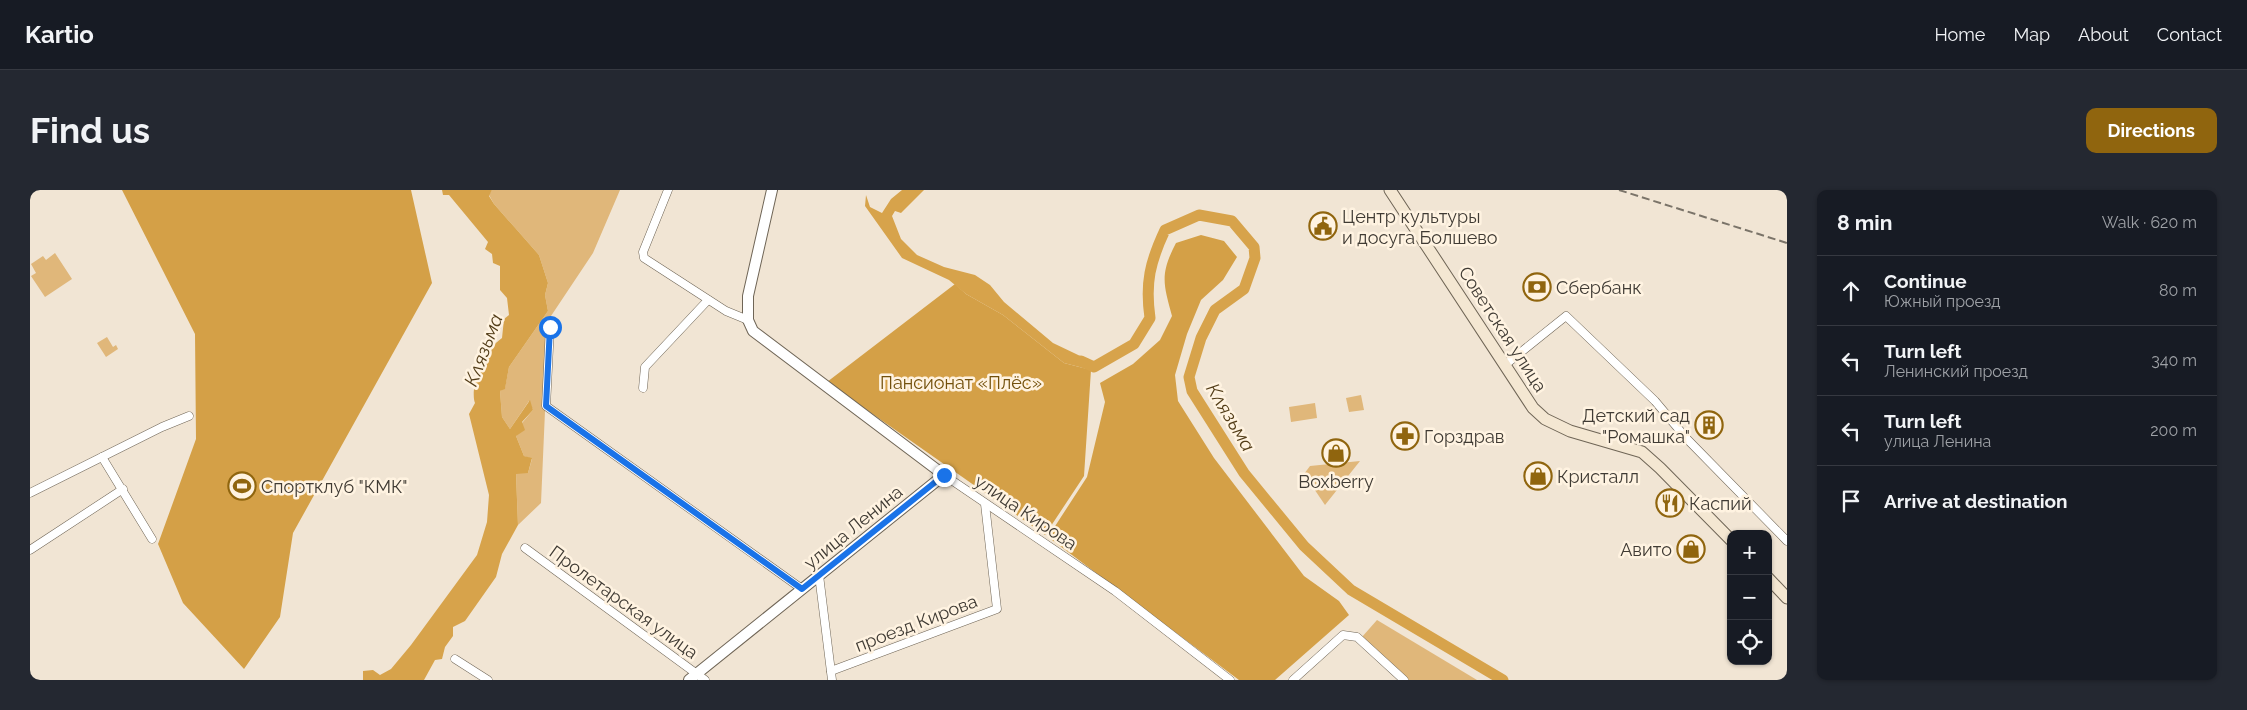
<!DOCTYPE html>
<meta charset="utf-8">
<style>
body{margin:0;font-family:Raleway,sans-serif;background:#242831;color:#f1f3f6}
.controls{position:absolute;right:15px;bottom:15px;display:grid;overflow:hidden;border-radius:10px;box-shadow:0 1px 4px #0004}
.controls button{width:45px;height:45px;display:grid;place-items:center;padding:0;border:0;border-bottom:1px solid #363941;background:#171b24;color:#f1f3f6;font:25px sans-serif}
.stop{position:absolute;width:15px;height:15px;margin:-11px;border:4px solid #1a73e8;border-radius:50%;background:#fff}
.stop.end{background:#1a73e8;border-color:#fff;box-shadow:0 1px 5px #0008}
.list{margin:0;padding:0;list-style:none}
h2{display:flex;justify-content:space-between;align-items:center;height:65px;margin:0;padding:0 20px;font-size:21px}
h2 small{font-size:16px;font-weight:400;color:#9ea1a6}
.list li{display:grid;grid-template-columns:32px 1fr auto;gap:15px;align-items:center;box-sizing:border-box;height:70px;padding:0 20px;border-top:1px solid #363941}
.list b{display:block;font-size:19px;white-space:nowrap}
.list p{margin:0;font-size:16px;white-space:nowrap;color:#9ea1a6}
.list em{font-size:16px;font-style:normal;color:#9ea1a6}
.icon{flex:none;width:28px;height:28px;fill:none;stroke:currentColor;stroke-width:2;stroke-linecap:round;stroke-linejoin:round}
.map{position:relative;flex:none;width:1757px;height:490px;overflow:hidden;border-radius:10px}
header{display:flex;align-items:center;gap:30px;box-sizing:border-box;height:70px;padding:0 25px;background:#171b24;border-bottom:1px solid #363941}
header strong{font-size:24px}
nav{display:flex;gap:28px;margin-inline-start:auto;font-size:18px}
.intro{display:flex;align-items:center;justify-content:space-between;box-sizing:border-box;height:120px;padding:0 30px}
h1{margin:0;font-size:35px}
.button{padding:12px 22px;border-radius:10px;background:#90650e;color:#fff;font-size:18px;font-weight:700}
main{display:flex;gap:30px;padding:0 30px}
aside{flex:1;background:#171b24;border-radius:10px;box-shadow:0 1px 4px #0004}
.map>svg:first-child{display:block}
.green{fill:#e0b77a}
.forest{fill:#d4a047}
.water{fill:#d7a34b}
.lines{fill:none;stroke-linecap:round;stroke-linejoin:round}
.river{stroke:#d7a34b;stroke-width:11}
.minor-casing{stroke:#6f6556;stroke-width:9}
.tertiary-casing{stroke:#6f6556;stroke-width:12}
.secondary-casing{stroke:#6f6556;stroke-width:13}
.minor{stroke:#fff;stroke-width:8}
.tertiary{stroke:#fff;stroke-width:10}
.secondary{stroke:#f4e7d2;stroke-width:11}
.rail{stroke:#7b7469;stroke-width:2;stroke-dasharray:8 4;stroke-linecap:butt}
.route{stroke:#1a73e8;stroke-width:6}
.labels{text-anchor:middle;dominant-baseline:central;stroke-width:5;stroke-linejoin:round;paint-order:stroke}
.poi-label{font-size:18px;fill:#403b34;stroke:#fff3e1;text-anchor:start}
.street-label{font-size:18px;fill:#403b34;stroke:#fff3e1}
.park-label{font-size:18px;fill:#73500b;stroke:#fff3e1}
.water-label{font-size:19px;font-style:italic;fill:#533d18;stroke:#fff3e1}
</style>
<header>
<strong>Kartio</strong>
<nav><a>Home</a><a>Map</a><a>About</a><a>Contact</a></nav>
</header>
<div class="intro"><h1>Find us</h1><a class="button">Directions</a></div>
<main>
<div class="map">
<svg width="1757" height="490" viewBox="0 0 1757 490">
<rect width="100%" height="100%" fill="#f1e5d4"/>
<g class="green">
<polygon points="462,0 590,0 563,63 519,129 511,313 488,335 486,283 498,283 502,269 494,266 486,246 492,233 503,220 499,211 480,239 472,227 470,201 475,198 479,177 518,121 515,105 518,93 509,65 464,14 459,5"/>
<polygon points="25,63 42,89 15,107 1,86 6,83 1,74 13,66 16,70"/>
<polygon points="77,147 83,157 86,155 88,159 76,167 67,153"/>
<polygon points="1331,205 1334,220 1319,222 1316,208"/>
<polygon points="1285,213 1287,228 1261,232 1259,217"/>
<polygon points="1330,271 1295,315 1274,284 1280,276"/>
<polygon points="1347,430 1447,490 1379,490 1332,447"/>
</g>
<g class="forest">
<polygon points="92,0 381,0 402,93 263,343 250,427 214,479 153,413 128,354 166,249 165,144"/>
<path d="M1171,45l23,6 13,16 -14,23 -22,20 -14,34 -12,41 3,26 36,57 90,118 35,25 10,14 -74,65h-36l-191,-143 39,-60 18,-75 -5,-19 33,-19 27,-24 12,-24c-9,-33 -12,-42 4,-73z"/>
<polygon points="925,94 936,104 973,125 1034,173 1061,180 1054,286 1015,345 797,192"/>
</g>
<g class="water">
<path d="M412,0h50l-3,6 5,8 45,51 9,28 -3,12 3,16 -39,56 -4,22 -5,2 2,26 8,12 20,-29 3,10 -11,12 3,8 -9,6 8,20 8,2 -4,15 -12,1 2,51 -16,29 -6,23 -31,44 -12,6v9l-8,11 -3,12 -7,1 -11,20h-61v-9l10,-1 7,5 11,-6 20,-24 66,-90 10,-33 2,-27 -20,-81 6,-11c-5,-13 6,-43 15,-54 3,-4 8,-8 12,-11l2,-19 5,-4 -2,-17 -7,-8v-24l-7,-3 -1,-9 -7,-5 3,-7 -39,-47h-6z"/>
<polygon points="872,0 894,0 871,23 865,21 862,26 871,49 887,65 914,77 945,85 960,95 974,112 1023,153 1067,174 1061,180 1034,173 973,125 936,104 919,90 872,68 835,16 836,5 840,17 852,23 861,9"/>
</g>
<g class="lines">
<path class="river" d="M1051,171l13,6 40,-23 16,-26c-5,-35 0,-56 15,-88l34,-15 33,6 22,26 1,11 -11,31 -29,21 -14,28 -12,39 3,14 52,82 60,73 47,44 152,90"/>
<g class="minor-casing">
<g id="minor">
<polyline points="638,0 613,62 614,68 696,121 718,130"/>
<polyline points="520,137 516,216 772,399"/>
<polyline points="1475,175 1536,126 1625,211 1657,249 1757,351"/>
<polyline points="613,198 615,177 678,110"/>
<polyline points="72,267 122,349"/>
<polyline points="914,285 1085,401 1200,490"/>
<polyline points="0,303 132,237 159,226"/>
<polyline points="495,358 675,490"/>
<polyline points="0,360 93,299"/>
<polyline points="789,385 802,490"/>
<polyline points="425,469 458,490"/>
<polyline points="801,481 967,419 955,314"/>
<polyline points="1263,490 1313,445 1327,447 1374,490"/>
</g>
</g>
<g class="tertiary-casing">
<polyline id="tertiary" points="659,490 914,285 723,141 718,130 718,106 742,0"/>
</g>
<g class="secondary-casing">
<g id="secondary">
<polyline points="1360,0 1503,218 1515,229 1540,241 1612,262 1630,278 1701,350"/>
<polyline points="1738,388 1757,408"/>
</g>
</g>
<use href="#minor" class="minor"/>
<use href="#tertiary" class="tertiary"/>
<use href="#secondary" class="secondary"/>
<polyline class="rail" points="1589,0 1757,53"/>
</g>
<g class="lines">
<polyline class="route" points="520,137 516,216 772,399 914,285"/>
</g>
<defs>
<g id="civic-ring" transform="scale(1.4375)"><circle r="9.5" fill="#fff3e1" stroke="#90650e" stroke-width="1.5"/><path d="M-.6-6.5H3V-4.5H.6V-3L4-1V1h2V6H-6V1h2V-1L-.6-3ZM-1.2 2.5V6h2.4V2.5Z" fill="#90650e"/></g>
<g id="bank-ring" transform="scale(1.4375)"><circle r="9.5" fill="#fff3e1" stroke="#90650e" stroke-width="1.5"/><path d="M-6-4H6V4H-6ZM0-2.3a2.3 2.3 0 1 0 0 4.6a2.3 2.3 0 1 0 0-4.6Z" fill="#90650e"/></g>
<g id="building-ring" transform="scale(1.4375)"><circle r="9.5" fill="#fff3e1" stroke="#90650e" stroke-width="1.5"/><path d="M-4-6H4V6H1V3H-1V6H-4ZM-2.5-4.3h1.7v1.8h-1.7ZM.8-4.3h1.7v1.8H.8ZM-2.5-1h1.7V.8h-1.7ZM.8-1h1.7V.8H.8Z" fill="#90650e"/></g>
<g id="pharmacy-ring" transform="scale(1.4375)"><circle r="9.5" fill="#fff3e1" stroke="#90650e" stroke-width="1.5"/><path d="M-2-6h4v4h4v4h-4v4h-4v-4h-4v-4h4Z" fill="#90650e"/></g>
<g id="shop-ring" transform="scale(1.4375)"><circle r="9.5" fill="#fff3e1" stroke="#90650e" stroke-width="1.5"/><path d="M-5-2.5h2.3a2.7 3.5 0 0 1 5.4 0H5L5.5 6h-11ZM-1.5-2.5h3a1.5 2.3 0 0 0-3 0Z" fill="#90650e"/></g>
<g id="stadium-ring" transform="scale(1.4375)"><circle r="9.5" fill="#fff3e1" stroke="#90650e" stroke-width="1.5"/><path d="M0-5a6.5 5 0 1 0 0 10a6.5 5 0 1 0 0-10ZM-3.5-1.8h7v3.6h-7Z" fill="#90650e"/></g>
<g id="restaurant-ring" transform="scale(1.4375)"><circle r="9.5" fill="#fff3e1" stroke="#90650e" stroke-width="1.5"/><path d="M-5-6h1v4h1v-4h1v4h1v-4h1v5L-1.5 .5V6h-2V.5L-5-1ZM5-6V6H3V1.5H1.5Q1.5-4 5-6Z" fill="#90650e"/></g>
</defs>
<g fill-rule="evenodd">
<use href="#civic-ring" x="1293" y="36"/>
<use href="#bank-ring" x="1507" y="97"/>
<use href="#building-ring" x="1679" y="235"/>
<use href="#pharmacy-ring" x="1375" y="246"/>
<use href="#shop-ring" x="1306" y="263"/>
<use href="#shop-ring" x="1508" y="286"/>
<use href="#stadium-ring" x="212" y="296"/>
<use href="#restaurant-ring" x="1640" y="313"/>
<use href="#shop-ring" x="1661" y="359"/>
</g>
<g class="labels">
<g class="poi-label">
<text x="1312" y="26">Центр культуры<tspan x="1312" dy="21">и досуга Болшево</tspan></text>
<text x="1526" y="97">Сбербанк</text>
<text x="1660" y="225" text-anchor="end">Детский сад<tspan x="1660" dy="21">"Ромашка"</tspan></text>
<text x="1394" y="246">Горздрав</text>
<text x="1527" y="286">Кристалл</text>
<text x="1306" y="291" text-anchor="middle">Boxberry</text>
<text x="231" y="296">Спортклуб "КМК"</text>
<text x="1659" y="313">Каспий</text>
<text x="1642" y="359" text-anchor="end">Авито</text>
</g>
<g class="street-label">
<text transform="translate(1473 139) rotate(57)">Советская улица</text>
<text transform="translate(996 322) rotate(34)">улица Кирова</text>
<text transform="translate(823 337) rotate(-39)">улица Ленина</text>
<text transform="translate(594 412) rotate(36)">Пролетарская улица</text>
<text transform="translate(886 433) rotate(-21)">проезд Кирова</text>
</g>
<g class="park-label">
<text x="931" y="192">Пансионат «Плёс»</text>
</g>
<g class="water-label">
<text transform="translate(453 160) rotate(-69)">Клязьма</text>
<text transform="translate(1201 227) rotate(59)">Клязьма</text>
</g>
</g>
</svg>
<div class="controls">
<button>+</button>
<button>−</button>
<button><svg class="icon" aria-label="locate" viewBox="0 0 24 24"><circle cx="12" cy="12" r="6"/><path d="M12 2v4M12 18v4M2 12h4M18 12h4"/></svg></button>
</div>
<div class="stop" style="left:520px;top:137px"></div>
<div class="stop end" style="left:914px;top:285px"></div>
</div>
<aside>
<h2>8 min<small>Walk · 620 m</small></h2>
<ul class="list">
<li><svg class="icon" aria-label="ahead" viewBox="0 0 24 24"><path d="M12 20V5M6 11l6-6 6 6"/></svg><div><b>Continue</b><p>Южный проезд</p></div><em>80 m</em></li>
<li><svg class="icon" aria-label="left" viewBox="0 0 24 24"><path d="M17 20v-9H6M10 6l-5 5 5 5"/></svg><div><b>Turn left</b><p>Ленинский проезд</p></div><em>340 m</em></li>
<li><svg class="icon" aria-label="left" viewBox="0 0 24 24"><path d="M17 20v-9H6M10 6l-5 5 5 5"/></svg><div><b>Turn left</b><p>улица Ленина</p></div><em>200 m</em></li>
<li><svg class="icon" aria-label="arrive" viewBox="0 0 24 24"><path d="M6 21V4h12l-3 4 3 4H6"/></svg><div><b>Arrive at destination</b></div></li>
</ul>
</aside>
</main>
